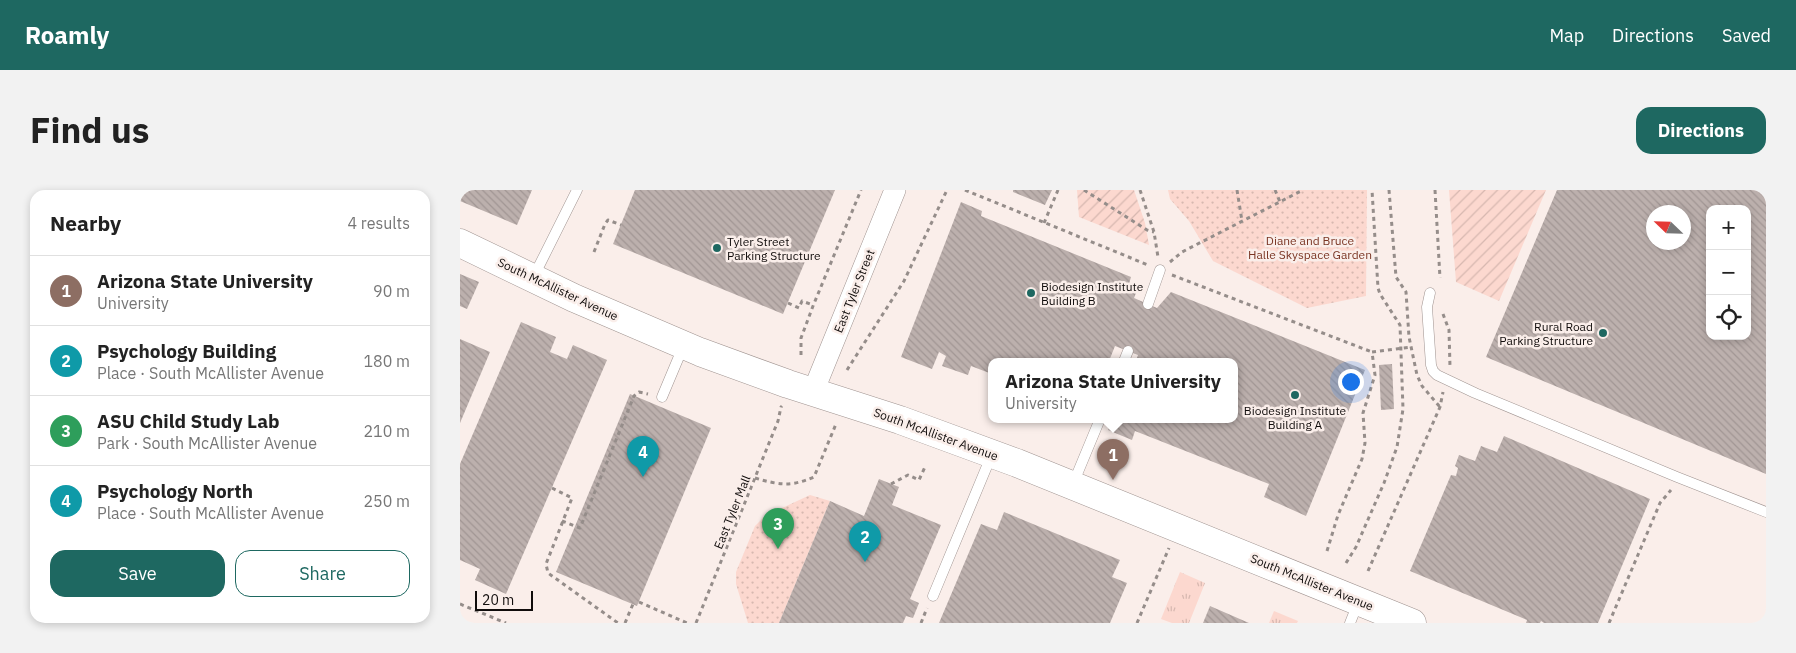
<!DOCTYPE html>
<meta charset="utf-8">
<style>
body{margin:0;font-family:"IBM Plex Sans",sans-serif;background:#f2f2f2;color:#222}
.controls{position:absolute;right:15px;top:15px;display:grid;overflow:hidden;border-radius:10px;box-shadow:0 2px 8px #0003}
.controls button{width:45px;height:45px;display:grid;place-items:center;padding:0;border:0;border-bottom:1px solid #e0e0e0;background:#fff;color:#222;font:25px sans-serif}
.compass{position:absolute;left:1186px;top:15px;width:45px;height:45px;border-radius:50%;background:#fff;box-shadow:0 2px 8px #0003;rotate:293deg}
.scale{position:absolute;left:15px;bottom:12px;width:58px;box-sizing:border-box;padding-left:5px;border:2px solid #100c0b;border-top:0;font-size:14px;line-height:18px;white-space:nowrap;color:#100c0b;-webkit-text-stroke:4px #faeeea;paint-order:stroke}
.you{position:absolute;left:890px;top:191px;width:18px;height:18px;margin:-12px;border:4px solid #fff;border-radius:50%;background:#1a73e8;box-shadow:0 0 0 8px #1a73e833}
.badge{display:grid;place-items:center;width:32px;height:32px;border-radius:50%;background:#1e6861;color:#fff;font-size:16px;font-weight:700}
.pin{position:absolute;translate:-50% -41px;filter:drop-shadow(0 1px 2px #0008)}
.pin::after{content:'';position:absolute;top:26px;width:18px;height:15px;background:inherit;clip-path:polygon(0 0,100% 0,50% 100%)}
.popup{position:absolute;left:528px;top:168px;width:250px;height:65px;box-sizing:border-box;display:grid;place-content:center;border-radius:10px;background:#fff;filter:drop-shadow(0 1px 4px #0005);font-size:16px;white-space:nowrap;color:#767676}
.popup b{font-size:19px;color:#222}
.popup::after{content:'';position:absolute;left:50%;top:100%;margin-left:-10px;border:10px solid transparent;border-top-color:#fff}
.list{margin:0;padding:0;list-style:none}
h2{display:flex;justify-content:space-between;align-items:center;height:65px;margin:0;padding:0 20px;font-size:21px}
h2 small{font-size:16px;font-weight:400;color:#767676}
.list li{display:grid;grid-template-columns:32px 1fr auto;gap:15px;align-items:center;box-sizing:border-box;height:70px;padding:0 20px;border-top:1px solid #e0e0e0}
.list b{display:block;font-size:19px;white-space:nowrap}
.list p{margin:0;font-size:16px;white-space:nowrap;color:#767676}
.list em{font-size:16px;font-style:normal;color:#767676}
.actions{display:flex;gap:10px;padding:15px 20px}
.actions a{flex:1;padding:11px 0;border:1px solid #1e6861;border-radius:15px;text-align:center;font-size:18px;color:#1e6861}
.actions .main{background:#1e6861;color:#fff}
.icon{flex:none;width:28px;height:28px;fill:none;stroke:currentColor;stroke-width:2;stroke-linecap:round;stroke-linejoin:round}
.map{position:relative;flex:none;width:1306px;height:433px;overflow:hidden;border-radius:15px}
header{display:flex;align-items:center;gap:30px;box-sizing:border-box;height:70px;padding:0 25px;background:#1e6861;color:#fff}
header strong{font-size:24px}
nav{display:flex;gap:28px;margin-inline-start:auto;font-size:18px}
.intro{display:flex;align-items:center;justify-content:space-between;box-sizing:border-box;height:120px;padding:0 30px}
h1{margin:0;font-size:35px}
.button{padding:12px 22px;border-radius:15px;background:#1e6861;color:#fff;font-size:18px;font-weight:700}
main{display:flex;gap:30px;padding:0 30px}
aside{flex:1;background:#fff;border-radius:15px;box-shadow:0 2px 8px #0003}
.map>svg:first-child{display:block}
.grass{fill:url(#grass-tufts)}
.park{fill:url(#park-dots)}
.garden{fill:url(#garden-furrows)}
.building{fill:url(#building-back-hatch);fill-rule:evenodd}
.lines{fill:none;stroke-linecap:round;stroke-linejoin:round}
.lane-casing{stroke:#a09491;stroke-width:11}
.street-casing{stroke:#a09491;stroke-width:22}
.secondary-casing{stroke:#a09491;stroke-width:29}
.path{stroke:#958d8a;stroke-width:3;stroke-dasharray:4 4;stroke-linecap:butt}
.lane{stroke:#fff;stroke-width:10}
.street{stroke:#fff;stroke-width:21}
.secondary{stroke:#fff;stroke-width:28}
.poi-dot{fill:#1e6861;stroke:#faeeea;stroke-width:2}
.labels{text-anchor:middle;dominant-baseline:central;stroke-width:5;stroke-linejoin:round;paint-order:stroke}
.park-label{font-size:12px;fill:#7a3523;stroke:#faeeea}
.poi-label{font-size:12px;fill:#100c0b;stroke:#faeeea;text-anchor:start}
.street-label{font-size:12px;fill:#100c0b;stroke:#faeeea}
</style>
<header>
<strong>Roamly</strong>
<nav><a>Map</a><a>Directions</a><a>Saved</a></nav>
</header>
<div class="intro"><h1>Find us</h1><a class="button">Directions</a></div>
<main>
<aside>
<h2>Nearby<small>4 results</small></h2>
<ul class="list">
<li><span class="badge" style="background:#8d6e63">1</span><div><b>Arizona State University</b><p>University</p></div><em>90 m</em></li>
<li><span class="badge" style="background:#0f9aa8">2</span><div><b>Psychology Building</b><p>Place · South McAllister Avenue</p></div><em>180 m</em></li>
<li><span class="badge" style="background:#2e9e5b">3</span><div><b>ASU Child Study Lab</b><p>Park · South McAllister Avenue</p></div><em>210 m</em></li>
<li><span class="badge" style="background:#0f9aa8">4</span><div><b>Psychology North</b><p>Place · South McAllister Avenue</p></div><em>250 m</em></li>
</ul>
<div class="actions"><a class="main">Save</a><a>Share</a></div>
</aside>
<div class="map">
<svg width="1306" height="433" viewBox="0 0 1306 433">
<defs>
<pattern id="grass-tufts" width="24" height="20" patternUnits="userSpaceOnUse" patternTransform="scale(1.25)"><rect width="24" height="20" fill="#fcd8cf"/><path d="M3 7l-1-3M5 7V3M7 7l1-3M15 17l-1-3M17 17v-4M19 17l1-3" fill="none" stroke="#d7b8b0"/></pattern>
<pattern id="park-dots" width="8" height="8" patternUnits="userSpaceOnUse" patternTransform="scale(1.25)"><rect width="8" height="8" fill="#fcd8cf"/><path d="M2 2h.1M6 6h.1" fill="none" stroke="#d7b8b0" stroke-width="1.8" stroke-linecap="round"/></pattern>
<pattern id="garden-furrows" width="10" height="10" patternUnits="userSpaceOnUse" patternTransform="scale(1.25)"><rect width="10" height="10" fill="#fcd8cf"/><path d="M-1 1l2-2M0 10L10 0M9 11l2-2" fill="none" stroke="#d7b8b0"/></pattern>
<pattern id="building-back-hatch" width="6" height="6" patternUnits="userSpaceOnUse" patternTransform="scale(1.25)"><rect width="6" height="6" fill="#bcb0ad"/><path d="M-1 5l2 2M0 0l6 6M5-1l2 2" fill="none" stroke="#a19694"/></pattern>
</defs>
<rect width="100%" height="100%" fill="#faeeea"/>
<g class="grass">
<polygon points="720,382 745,393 729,433 712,433 701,429"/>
<polygon points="814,421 838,431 837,433 809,433"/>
</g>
<g class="park">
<polygon points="708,0 907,0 906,106 847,118 753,71 729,31 710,9"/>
<polygon points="350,305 370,311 319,433 288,433 276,394 276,382 295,336 305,326"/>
</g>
<g class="garden">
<polygon points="617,0 674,0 685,33 689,55 619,27"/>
<polygon points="989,0 1086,0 1039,111 996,92"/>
</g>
<g class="building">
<polygon points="0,0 72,0 57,35 0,11"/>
<polygon points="175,0 375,0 323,124 153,54"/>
<polygon points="553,0 592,0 585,15 553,2"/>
<path d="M1097,0h209v284l-280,-117zM1250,19h37v127h-37zM1194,22h30v30h-30z"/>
<polygon points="501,12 522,21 521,26 671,87 669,94 678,98 674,108 697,118 711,102 905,180 846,326 804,307 809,294 675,241 672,250 648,240 653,229 774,229 774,171 676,171 678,165 655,156 649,171 532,171 532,184 511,176 508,185 482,176 486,166 479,162 472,179 441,167"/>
<polygon points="0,84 19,92 7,119 0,116"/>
<polygon points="61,132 96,147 90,162 107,169 113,155 147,170 46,404 15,390 20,379 0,370 0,274"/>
<polygon points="0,149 30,162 0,233"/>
<polygon points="932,174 934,219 921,220 919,175"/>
<polygon points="170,204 251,238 177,416 96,382"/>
<polygon points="1044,246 1190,309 1138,433 1084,433 1081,431 1080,433 1066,433 1067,430 950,381 991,285 996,286 998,278 995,276 999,265 1015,271 1021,256 1037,262"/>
<polygon points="419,289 439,297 432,315 481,335 450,409 459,413 453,428 446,426 443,433 319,433 370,311 404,326"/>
<polygon points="544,322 660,370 652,387 667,393 650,433 479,433 521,334 537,340"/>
<polygon points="750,416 789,433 743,433"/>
</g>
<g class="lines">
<g class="lane-casing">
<g id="lane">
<polyline points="73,88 117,0"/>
<polyline points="970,103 967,117 971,175 973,181 977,185 1015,203 1217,287 1306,322"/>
<polyline points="688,114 700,80"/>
<polyline points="664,171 668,161"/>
<polyline points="202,207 223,157"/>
<polyline points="613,294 640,229"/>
<polyline points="473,406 532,264"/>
<polyline points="890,433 898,413"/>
</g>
</g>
<g class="street-casing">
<polyline id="street" points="353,202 435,0"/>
</g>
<g class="secondary-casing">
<polyline id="secondary" points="0,53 114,108 240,162 328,194 440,230 557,273 952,433"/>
</g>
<g class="path">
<polyline points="505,0 688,75"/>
<polyline points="624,0 687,40 694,42"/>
<polyline points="680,0 694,42 698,67"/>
<polyline points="777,0 782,31"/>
<polyline points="815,0 820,12"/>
<polyline points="929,0 936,87 946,102 949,147 957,185 962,196 980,217"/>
<polyline points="975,0 980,88"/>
<polyline points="584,33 598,0"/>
<polyline points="134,62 145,34 148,30 161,35"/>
<polyline points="710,72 722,62 843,0"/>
<polyline points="712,85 912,162"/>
<polyline points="328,113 339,118 342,111 353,115"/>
<polyline points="983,124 989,140 990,177"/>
<polyline points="341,165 341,148 353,116 401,0"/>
<polyline points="387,180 444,91 487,0"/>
<path d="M295,288c24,7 36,9 59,-1l22,-53"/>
<polyline points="431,294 448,285 459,290 465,277"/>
<polyline points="92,298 112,308 86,374 88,383 158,433"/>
<polyline points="102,331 120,338 174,206 179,202 188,204"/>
<polyline points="867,361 878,325 902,269 905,253 903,223 915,185 912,162 951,157"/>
<polyline points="886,373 896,357 924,293 937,257 943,219 940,135 920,104 918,98 912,0"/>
<polyline points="908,381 980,217 983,202"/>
<polyline points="179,412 227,433"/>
<polyline points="0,414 46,433"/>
<polyline points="165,433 173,414"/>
<polyline points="236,433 318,231 321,217 322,216"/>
<polyline points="461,433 467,418"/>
<polyline points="677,433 709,358"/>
<polyline points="1149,433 1200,313 1211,300"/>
</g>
<use href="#lane" class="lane"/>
<use href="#street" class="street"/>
<use href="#secondary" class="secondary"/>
</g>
<g class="poi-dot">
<circle cx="257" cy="58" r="5"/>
<circle cx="571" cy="103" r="5"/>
<circle cx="1143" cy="143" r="5"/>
<circle cx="835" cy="205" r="5"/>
</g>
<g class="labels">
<g class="park-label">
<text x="850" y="50">Diane and Bruce<tspan x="850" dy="14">Halle Skyspace Garden</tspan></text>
</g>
<g class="poi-label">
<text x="267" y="51">Tyler Street<tspan x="267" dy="14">Parking Structure</tspan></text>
<text x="581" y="96">Biodesign Institute<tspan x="581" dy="14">Building B</tspan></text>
<text x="1133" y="136" text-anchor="end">Rural Road<tspan x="1133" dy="14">Parking Structure</tspan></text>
<text x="835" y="220" text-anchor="middle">Biodesign Institute<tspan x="835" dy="14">Building A</tspan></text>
</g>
<g class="street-label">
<text transform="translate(98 99) rotate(25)">South McAllister Avenue</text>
<text transform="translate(394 101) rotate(-68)">East Tyler Street</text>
<text transform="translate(476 244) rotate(20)">South McAllister Avenue</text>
<text transform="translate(272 322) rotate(-68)">East Tyler Mall</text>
<text transform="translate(852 392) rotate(22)">South McAllister Avenue</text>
</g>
</g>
</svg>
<div class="controls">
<button>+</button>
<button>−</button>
<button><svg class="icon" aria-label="locate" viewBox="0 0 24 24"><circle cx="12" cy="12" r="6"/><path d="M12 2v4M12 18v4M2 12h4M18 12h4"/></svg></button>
</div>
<svg class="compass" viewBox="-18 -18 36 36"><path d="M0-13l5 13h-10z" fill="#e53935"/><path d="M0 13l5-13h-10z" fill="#767676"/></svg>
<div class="scale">20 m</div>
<div class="you"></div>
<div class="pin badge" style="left:653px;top:290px;background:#8d6e63">1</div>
<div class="popup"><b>Arizona State University</b>University</div>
<div class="pin badge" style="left:405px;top:372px;background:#0f9aa8">2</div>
<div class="pin badge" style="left:318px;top:359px;background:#2e9e5b">3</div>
<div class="pin badge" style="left:183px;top:287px;background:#0f9aa8">4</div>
</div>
</main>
